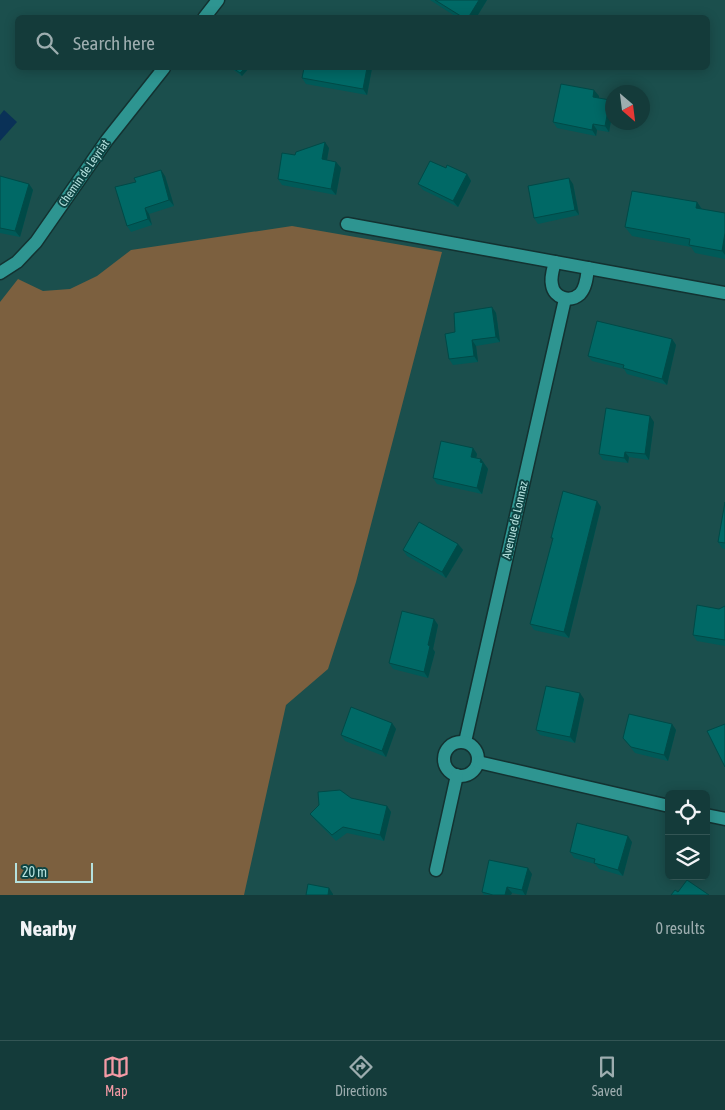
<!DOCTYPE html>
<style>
body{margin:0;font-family:"Asap Condensed",sans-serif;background:#214645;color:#f1f3f6}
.controls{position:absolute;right:15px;bottom:15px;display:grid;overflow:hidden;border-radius:8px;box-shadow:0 2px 12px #0003}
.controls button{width:45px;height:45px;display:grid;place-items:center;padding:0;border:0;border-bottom:1px solid #335554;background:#143b3a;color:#f1f3f6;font:25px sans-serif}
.compass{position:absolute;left:605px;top:85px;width:45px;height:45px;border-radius:50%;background:#143b3a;box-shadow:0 2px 12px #0003;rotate:152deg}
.scale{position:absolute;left:15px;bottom:12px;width:78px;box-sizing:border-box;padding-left:5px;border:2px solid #b5e1de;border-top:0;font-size:14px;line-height:18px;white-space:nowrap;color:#b5e1de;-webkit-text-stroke:4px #0d4443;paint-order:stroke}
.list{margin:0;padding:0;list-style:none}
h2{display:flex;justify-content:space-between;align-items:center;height:65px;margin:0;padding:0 20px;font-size:21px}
h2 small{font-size:16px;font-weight:400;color:#9dadaf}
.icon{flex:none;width:28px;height:28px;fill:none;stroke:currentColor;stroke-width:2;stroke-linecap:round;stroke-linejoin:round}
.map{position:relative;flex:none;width:725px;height:895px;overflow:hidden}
.search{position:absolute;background:#143b3a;box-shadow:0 2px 12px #0003;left:15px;right:15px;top:15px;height:55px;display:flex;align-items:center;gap:12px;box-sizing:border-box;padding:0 18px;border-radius:8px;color:#9dadaf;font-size:19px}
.sheet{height:145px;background:#143b3a}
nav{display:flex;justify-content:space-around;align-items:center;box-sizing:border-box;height:70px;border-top:1px solid #335554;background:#143b3a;font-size:14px;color:#9dadaf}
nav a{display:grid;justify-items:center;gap:2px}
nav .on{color:#f49aa5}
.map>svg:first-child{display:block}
.green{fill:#7c603f}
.water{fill:#0a3157}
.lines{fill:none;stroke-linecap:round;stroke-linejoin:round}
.street-casing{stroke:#133231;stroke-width:15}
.street{stroke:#2e9591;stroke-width:12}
.wall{fill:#005a58}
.shaded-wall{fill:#004a47}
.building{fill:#006966;stroke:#004a47}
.labels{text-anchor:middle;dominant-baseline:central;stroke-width:4;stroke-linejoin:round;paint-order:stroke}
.street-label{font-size:12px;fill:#b5e1de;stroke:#0d4443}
</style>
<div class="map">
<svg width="725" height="895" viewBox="0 0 725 895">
<rect width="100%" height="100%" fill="#1b4f4d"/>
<polygon class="green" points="292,226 442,252 356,582 328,669 286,705 244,895 0,895 0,302 18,279 43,291 70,289 97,276 131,250"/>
<polygon class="water" points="4,110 17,122 0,141 0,115"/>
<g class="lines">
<g class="street-casing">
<g id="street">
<polyline points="204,18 218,0"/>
<polyline points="347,224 725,293"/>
<path d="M555,262c-2,7 -5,16 -3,23 2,13 18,18 28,9 6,-6 7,-18 8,-26"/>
<polyline points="0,273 17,262 36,242 107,140 164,68"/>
<polyline points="465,742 565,299"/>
<circle cx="461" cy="759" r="17"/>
<polyline points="478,762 669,806"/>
<polyline points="706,815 725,819"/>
<polyline points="436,870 457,775"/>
</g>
</g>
<use href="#street" class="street"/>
</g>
<g class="wall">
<polygon points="430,0 487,0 476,18 458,18"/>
<polygon points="231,68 249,68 242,76"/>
<polygon points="304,68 372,68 367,95 306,84 302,78"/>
<polygon points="599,96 598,98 612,103 612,115 609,132 597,130 596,136 557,128 553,122"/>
<polygon points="329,148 327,160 336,162 341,168 336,195 282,185 278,179 295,155"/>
<polygon points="446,168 467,174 471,181 458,207 423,190 418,184"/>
<polygon points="0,176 29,184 33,190 20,237 0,233"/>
<polygon points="165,176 174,206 149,214 152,225 131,232 127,226 136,182"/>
<polygon points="573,184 579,215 538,224 534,218"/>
<polygon points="697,202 702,209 725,213 725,259 695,253 691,247 632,236 625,227"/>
<polygon points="492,307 496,313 500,342 476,346 478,362 453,365 449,359 455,332"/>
<polygon points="672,339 676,345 667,385 627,374 624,369 592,361 588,356"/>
<polygon points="654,422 649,460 629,457 628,463 603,460 599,454"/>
<polygon points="473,448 477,454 476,458 481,459 488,469 482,494 437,484 433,478"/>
<polygon points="597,501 601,507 569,638 534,630 530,624 552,540 551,538"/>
<polygon points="725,502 725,549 722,548 718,542"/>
<polygon points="458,544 463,550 446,578 407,556 403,550"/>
<polygon points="725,606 725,646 697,641 693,635 719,609"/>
<polygon points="434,619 438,625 433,649 435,652 428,678 393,669 389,663"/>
<polygon points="584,699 575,743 540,735 536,730"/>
<polygon points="392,723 396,729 386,757 345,741 341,735"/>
<polygon points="672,724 676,730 668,761 635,753 623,738"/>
<polygon points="351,798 387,806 391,812 384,841 347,833 336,841 314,819 310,814"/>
<polygon points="632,842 623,876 599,869 595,864 574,858 570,852"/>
<polygon points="532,874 526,895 522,895 512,893 511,895 484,895 482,892"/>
</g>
<g class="shaded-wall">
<polygon points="479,0 487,0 476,18 468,18"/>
<polygon points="245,68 249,68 242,76 240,73"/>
<polygon points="367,68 372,68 367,95 363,89"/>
<polygon points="594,90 599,96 598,102 593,97"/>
<polygon points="610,100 612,103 612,115 609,132 605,126"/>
<polygon points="593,124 597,130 596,136 592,130"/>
<polygon points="325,142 329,148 326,165 322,159"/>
<polygon points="336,162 341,168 336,195 331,189"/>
<polygon points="161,170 165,176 174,206 169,200"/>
<polygon points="467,174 471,181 458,207 453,201"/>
<polygon points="569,178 573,184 579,215 575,210"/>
<polygon points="29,184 33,190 20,237 15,231"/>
<polygon points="697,202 703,211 696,208"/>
<polygon points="145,208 149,214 152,225 148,219"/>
<polygon points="725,233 725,255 722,251"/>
<polygon points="492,307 496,313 500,342 496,337"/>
<polygon points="672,339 676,345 667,385 662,379"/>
<polygon points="472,340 476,346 478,362 474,356"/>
<polygon points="650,416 654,422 649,460 645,454"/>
<polygon points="473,448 477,454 475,463 471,457"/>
<polygon points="625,452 629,457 628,463 624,458"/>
<polygon points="481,459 488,469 482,494 477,488"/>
<polygon points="597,501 601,507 569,638 564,632"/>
<polygon points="458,544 463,550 446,578 442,572"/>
<polygon points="434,619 438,625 433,649 435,652 428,678 424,672 428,645"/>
<polygon points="580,693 584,699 575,743 570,737"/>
<polygon points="392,723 396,729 386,757 382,751"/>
<polygon points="672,724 676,730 668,761 664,755"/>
<polygon points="387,806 391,812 384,841 380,835"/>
<polygon points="628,836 632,842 623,876 618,870"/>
<polygon points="528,868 532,874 526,895 525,895 522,890"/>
<polygon points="507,887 512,893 511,895 505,895"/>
<polygon points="329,888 333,894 333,895 328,895"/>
</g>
<g class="building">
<polygon points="435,0 479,0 468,18 464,18"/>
<polygon points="233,68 245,68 240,73"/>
<polygon points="304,68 367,68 363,89 302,78"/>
<polygon points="561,84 594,90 593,97 610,100 605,126 593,124 592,130 553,122"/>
<polygon points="325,142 322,159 336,162 331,189 278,179 282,153 295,155 296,152"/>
<polygon points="430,161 446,168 447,165 467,174 453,201 418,184"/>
<polygon points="161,170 169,200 145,208 148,219 127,226 115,187 136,182 134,178"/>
<polygon points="0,176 29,184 15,231 0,228"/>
<polygon points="569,178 575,210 534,218 528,186"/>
<polygon points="632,191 697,202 696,208 725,213 725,233 722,251 689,245 690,239 625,227"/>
<polygon points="492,307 496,337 472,340 474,356 449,359 445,334 455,332 454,313"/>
<polygon points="597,321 672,339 662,379 623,368 624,365 588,356"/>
<polygon points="606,408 650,416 645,454 625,452 624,458 599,454"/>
<polygon points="441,441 473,448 471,457 481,459 480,462 483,463 477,488 433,478"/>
<polygon points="563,491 597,501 564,632 530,624 553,538 551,538"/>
<polygon points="725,502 725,543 718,542"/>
<polygon points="419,522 458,544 442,572 403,550"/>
<polygon points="697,605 719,609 725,606 725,640 693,635"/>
<polygon points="402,611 434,619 428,645 430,646 424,672 389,663"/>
<polygon points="546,686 580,693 570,737 536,730"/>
<polygon points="351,707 392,723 382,751 341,735"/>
<polygon points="629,714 672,724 664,755 631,747 623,738"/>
<polygon points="725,724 725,767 707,731"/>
<polygon points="340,790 351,798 387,806 380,835 343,827 332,835 310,814 319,805 318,792"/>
<polygon points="577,823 628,836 618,870 594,863 595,859 570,852"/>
<polygon points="489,860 528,868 522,890 507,887 505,895 493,895 482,892"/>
<polygon points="687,880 709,895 671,895 675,890 678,892"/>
<polygon points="308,884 329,888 328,895 306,895"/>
</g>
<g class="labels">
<g class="street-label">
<text transform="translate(84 173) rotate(-55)">Chemin de Leyriat</text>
<text transform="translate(515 520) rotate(-77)">Avenue de Lonnaz</text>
</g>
</g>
</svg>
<div class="controls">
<button><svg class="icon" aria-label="locate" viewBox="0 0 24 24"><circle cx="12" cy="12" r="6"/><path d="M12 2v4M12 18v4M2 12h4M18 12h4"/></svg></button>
<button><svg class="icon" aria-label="layers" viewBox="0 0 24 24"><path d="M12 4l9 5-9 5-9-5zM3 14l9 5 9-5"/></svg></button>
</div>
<svg class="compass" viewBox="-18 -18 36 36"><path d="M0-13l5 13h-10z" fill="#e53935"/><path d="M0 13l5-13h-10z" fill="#9dadaf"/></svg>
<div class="scale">20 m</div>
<div class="search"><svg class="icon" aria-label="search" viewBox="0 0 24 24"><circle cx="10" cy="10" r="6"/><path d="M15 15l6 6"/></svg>Search here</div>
</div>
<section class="sheet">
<h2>Nearby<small>0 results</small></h2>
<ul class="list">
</ul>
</section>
<nav>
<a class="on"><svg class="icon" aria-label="map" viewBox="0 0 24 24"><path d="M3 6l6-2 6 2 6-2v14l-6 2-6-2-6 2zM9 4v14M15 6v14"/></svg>Map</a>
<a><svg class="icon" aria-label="directions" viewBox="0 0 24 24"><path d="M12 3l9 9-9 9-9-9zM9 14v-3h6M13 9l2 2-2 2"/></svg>Directions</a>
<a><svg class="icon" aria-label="saved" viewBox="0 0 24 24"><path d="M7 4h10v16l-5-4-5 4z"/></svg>Saved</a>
</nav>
